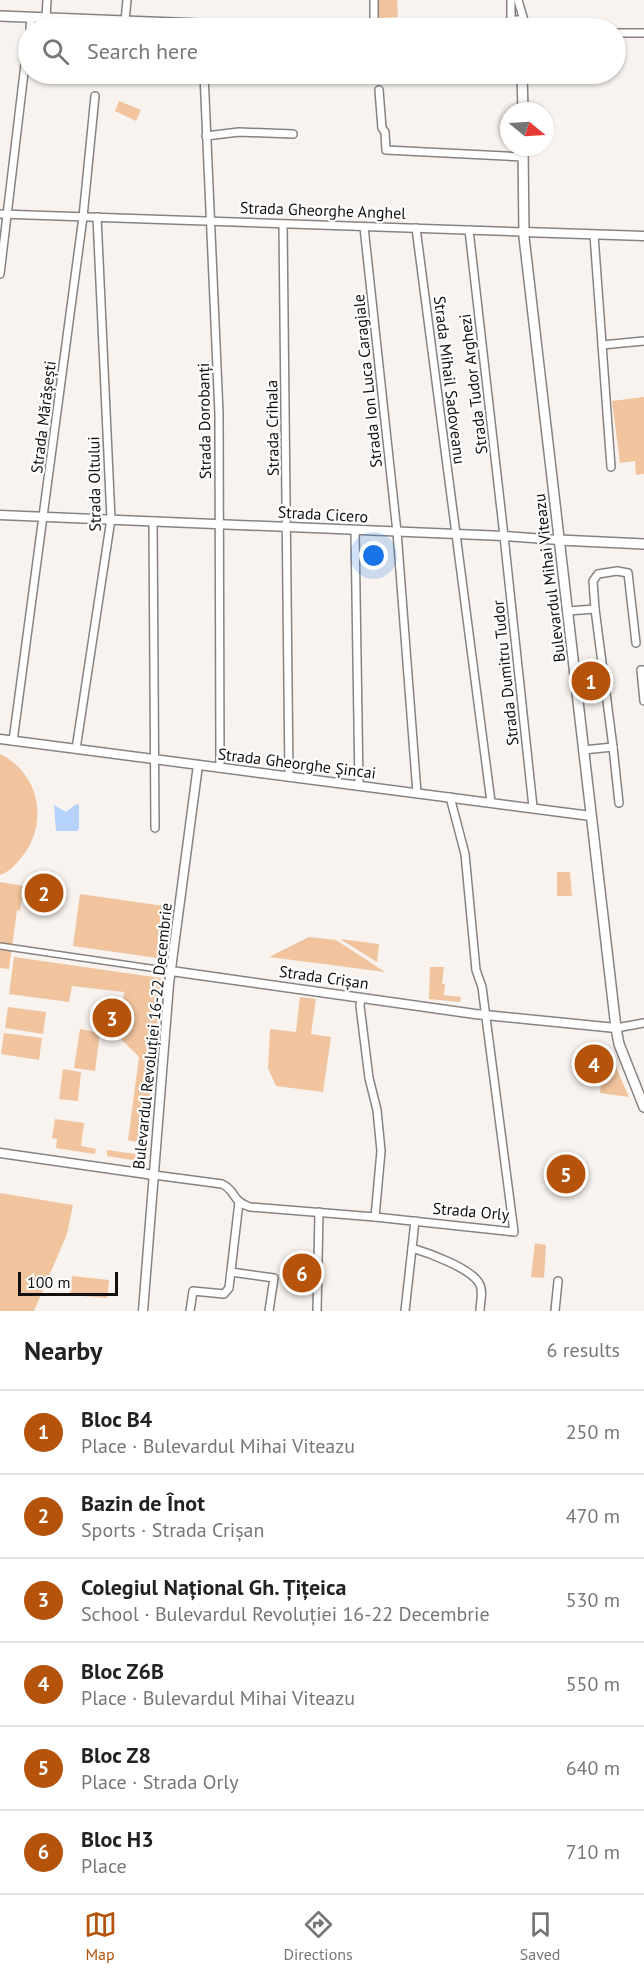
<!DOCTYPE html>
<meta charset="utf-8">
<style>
body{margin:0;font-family:"PT Sans",sans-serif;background:#f6f6f6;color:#222}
.compass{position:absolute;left:500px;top:102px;width:54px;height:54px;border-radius:50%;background:#fff;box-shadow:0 2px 4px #0004;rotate:108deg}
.scale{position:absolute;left:18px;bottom:15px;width:100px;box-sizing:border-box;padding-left:6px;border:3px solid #12100f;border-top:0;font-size:16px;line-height:21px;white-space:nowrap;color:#12100f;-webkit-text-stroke:4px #fff;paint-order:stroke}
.you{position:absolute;left:374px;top:556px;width:21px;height:21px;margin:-15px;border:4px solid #fff;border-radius:50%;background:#1a73e8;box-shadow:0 0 0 9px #1a73e833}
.badge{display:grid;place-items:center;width:39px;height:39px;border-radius:50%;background:#b45309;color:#fff;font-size:20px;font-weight:700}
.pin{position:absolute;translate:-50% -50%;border:3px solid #fff;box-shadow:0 2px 6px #0006}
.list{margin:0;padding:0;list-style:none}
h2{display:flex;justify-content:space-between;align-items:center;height:78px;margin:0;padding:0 24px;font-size:26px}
h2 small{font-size:20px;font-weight:400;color:#767676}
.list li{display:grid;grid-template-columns:39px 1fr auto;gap:18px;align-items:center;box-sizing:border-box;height:84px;padding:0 24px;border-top:2px solid #e0e0e0}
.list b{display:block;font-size:22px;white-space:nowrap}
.list p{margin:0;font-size:20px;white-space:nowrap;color:#767676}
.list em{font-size:20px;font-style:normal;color:#767676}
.icon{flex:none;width:33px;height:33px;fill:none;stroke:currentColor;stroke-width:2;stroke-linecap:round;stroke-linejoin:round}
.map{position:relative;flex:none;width:644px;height:1311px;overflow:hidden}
.search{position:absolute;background:#fff;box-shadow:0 2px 4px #0004;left:18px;right:18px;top:18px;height:66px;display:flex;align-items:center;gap:15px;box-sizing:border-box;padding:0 21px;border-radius:33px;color:#767676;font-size:22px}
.sheet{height:582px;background:#fff}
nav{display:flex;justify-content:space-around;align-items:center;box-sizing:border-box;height:84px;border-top:2px solid #e0e0e0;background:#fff;font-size:16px;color:#767676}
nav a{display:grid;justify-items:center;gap:3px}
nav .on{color:#b45309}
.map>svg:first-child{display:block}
.green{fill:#f1c49d}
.water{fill:#b4d2fc}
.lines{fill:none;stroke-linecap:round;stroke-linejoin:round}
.pedestrian-casing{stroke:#888380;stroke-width:8}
.minor-casing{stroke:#888380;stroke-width:10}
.tertiary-casing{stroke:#888380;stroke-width:11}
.secondary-casing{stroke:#888380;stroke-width:12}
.pedestrian{stroke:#fff;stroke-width:5}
.minor{stroke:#fff;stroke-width:7}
.tertiary{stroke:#fff;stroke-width:8}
.secondary{stroke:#fff;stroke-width:9}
.labels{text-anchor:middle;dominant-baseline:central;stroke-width:4.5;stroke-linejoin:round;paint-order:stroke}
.street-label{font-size:16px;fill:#12100f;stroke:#fff}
</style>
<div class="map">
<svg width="644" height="1311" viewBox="0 0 644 1311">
<rect width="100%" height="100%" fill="#f8f3ef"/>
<g class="green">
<polygon points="377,0 397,0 398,17 378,18"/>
<polygon points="119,101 141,110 136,121 115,111"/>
<polygon points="644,397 644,474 636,475 635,461 620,463 612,401"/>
<path d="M0,754c38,18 49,66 24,100 -6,8 -14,18 -24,21z"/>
<polygon points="557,872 570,872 572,896 557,896"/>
<polygon points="0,882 24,886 20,911 17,910 9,969 0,968"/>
<polygon points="80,894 171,907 164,959 73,946"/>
<polygon points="309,937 336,940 385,972 269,957"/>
<polygon points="340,939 379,944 377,962"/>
<polygon points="14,957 161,978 145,1162 107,1156 107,1150 136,1154 138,1142 128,1140 139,1057 118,1036 124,992 72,986 69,1002 9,994"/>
<polygon points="430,967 444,967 442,984 445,984 444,995 461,997 460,1002 429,999"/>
<polygon points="300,997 316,999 311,1034 331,1037 323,1092 276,1086 268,1068 270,1029 296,1032"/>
<polygon points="8,1007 46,1012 43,1034 5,1028"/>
<polygon points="80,1029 100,1033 95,1071 74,1068"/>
<polygon points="4,1033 42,1038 39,1060 1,1054"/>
<polygon points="605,1051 610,1054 629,1097 600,1093"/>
<polygon points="63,1069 81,1072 78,1101 59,1099"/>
<polygon points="55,1119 84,1123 81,1146 96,1149 95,1154 56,1148 57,1139 52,1138"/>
<polygon points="0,1193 73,1205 67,1234 34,1311 0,1311"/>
<polygon points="535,1243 546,1245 544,1278 531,1277"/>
<polygon points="72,1276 109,1280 107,1298 70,1295"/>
</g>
<polygon class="water" points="79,804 79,828 77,831 56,831 54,805 66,812 75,805"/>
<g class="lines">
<g class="pedestrian-casing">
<polyline id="pedestrian" points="0,946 171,971"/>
</g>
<g class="minor-casing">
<g id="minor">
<polyline points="374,0 374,28"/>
<polyline points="518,0 525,24"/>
<polyline points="46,18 47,0"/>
<polyline points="125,21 127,0"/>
<polyline points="509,23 511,17 511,0"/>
<polyline points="30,28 31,17"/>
<polyline points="616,33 644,33"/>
<polyline points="204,74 219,413 220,768"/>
<polyline points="379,90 382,128 385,132 386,150 523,157"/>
<polyline points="206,136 239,132 293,134"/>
<polyline points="0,214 524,232"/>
<polyline points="283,224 289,777"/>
<polyline points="364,227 397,532 417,793"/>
<polyline points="416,228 491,802"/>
<polyline points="469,230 504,536 533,807"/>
<polyline points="594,235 611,467"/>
<polyline points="0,274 28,39"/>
<polyline points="602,345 644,341"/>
<polyline points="153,521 155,828"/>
<polyline points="355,530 359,786"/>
<polyline points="595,609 593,581 598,574 617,571 628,573 636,643"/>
<polyline points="568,611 595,609 613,747"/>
<polyline points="644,670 641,670 644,701"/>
<polyline points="13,741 83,217 95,96"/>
<polyline points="76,749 111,519 97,217"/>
<polyline points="583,750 613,747 619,803"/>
<polyline points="361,998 360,1006 369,1078 377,1110 381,1151 375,1217"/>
<polyline points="616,1028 644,1023"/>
<path d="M154,1175l68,9c14,6 9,17 28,23l125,10 139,15 -32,-245 -6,-17 -11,-116 -15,-57"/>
<path d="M412,1248c17,5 58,20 67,35 5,8 1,19 1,28"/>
<polyline points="231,1272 274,1278 269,1311"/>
<polyline points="190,1311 193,1291 224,1294 229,1288 239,1202"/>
<polyline points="317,1311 319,1212"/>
<polyline points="405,1311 415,1221"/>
<polyline points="555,1311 558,1281"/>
</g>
</g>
<g class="tertiary-casing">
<g id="tertiary">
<polyline points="524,232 644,236"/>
<polyline points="0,515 504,536 559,540"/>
<polyline points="0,739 591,816"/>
<polyline points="171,971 475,1014 616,1028"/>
<polyline points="0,1153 154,1175"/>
<polyline points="143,1311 169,984 198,765"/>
</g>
</g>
<g class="secondary-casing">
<g id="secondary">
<polyline points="0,16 302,28"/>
<path d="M505,28c6,-9 17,-10 23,0"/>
<polyline points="522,74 523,111"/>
<polyline points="523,147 524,237 616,1028 619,1044 644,1107"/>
<polyline points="559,540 644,544"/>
</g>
</g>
<use href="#pedestrian" class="pedestrian"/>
<use href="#minor" class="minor"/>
<use href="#tertiary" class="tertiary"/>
<use href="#secondary" class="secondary"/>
</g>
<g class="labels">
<g class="street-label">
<text transform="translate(323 210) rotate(2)">Strada Gheorghe Anghel</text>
<text transform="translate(450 380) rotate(83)">Strada Mihail Sadoveanu</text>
<text transform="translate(367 381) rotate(-96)">Strada Ion Luca Caragiale</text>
<text transform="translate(473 384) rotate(-97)">Strada Tudor Arghezi</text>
<text transform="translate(43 417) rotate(-83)">Strada Mărășești</text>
<text transform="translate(204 421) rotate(-91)">Strada Dorobanți</text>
<text transform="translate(272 428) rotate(-91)">Strada Crihala</text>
<text transform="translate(94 484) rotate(-91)">Strada Oltului</text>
<text transform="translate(323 514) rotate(3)">Strada Cicero</text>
<text transform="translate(549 578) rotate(-97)">Bulevardul Mihai Viteazu</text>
<text transform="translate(505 673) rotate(-96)">Strada Dumitru Tudor</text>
<text transform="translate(297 763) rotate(7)">Strada Gheorghe Șincai</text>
<text transform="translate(324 977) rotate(8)">Strada Crișan</text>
<text transform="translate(152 1036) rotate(-84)">Bulevardul Revoluției 16-22 Decembrie</text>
<text transform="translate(471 1211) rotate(5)">Strada Orly</text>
</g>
</g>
</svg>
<svg class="compass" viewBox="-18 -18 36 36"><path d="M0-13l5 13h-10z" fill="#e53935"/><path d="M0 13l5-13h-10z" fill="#767676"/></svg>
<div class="scale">100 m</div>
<div class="you"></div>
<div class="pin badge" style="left:591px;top:681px">1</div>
<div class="pin badge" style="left:44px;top:893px">2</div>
<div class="pin badge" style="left:112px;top:1018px">3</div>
<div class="pin badge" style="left:594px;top:1064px">4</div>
<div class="pin badge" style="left:566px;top:1174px">5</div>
<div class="pin badge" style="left:302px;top:1273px">6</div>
<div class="search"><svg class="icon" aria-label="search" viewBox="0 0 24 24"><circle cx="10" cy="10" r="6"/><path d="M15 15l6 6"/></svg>Search here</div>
</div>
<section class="sheet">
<h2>Nearby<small>6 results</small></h2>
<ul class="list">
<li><span class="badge">1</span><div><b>Bloc B4</b><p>Place · Bulevardul Mihai Viteazu</p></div><em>250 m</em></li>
<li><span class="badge">2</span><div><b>Bazin de Înot</b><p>Sports · Strada Crișan</p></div><em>470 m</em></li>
<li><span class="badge">3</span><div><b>Colegiul Național Gh. Țițeica</b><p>School · Bulevardul Revoluției 16-22 Decembrie</p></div><em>530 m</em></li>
<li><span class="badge">4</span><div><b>Bloc Z6B</b><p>Place · Bulevardul Mihai Viteazu</p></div><em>550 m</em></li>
<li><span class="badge">5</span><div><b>Bloc Z8</b><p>Place · Strada Orly</p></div><em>640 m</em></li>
<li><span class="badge">6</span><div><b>Bloc H3</b><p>Place</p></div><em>710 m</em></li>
</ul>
</section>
<nav>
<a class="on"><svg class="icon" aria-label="map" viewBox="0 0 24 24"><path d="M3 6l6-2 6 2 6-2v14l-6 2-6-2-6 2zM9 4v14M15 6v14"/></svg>Map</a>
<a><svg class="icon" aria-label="directions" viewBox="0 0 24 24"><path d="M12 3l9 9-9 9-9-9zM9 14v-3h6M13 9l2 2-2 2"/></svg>Directions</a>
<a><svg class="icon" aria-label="saved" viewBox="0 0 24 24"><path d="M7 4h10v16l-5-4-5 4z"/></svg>Saved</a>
</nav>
